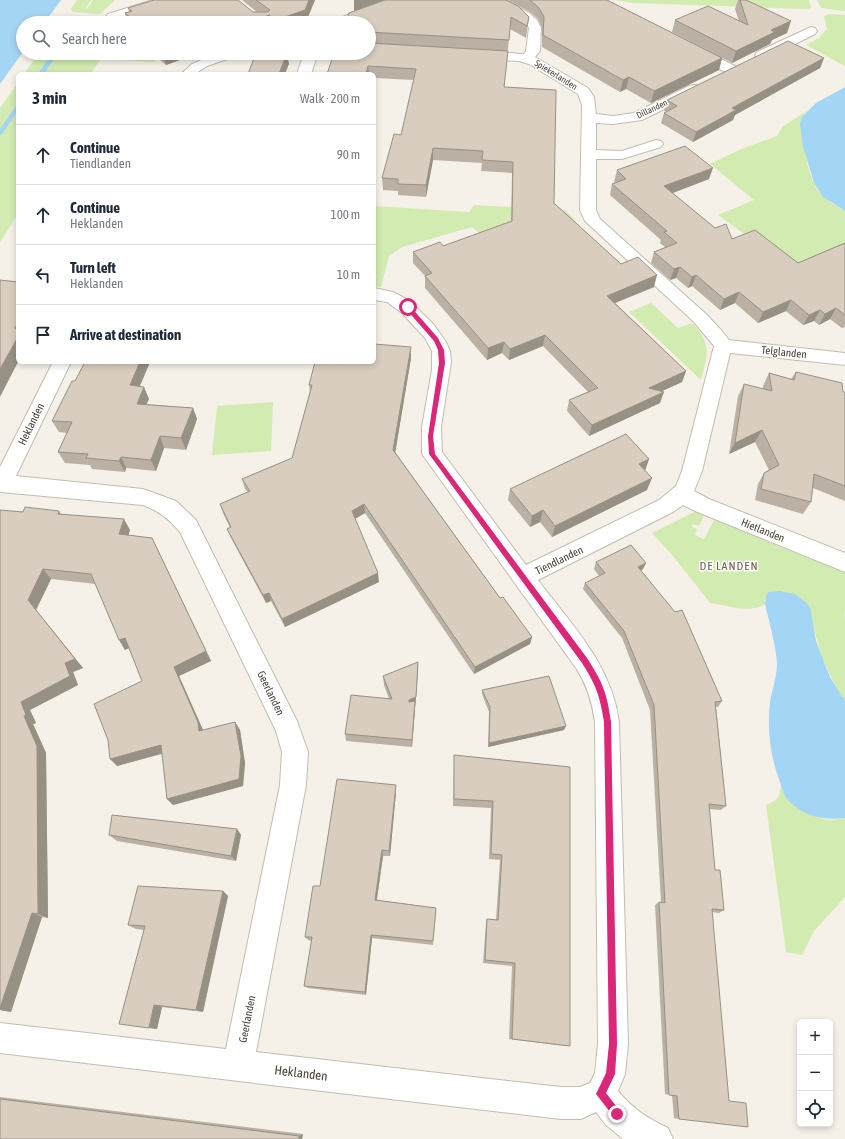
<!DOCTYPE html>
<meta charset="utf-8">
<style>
body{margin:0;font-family:"Asap Condensed",sans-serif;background:#f6f6f7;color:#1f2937}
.controls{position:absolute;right:12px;bottom:12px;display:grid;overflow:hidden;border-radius:6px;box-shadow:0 2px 6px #0003}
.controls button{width:36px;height:36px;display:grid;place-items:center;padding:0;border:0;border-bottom:1px solid #e0e1e3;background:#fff;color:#1f2937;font:20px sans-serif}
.stop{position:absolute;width:12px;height:12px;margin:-9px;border:3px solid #db2777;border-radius:50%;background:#fff}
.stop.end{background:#db2777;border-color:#fff;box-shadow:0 1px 4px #0008}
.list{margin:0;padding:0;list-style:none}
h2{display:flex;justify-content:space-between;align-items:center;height:52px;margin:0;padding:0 16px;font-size:17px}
h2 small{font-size:13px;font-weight:400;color:#747a83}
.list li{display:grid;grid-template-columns:26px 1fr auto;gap:12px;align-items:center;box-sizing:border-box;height:60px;padding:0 16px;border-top:1px solid #e0e1e3}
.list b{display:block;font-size:15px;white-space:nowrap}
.list p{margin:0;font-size:13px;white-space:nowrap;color:#747a83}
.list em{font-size:13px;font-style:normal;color:#747a83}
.icon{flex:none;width:22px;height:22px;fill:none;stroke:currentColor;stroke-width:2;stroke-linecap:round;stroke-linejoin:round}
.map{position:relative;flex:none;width:845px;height:1139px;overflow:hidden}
.search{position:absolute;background:#fff;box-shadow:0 2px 6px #0003;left:16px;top:16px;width:360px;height:44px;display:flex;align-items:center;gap:10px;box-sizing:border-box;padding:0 14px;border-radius:22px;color:#747a83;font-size:15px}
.panel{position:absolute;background:#fff;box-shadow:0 2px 6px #0003;left:16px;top:72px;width:360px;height:292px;border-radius:6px}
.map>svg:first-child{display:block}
.green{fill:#d2ebb0}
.water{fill:#a3d5f4}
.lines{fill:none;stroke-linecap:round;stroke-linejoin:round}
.stream{fill:#a3d5f4;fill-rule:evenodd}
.minor-casing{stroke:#c4bcae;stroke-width:2}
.minor{fill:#fff;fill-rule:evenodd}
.wall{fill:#bab0a3}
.shaded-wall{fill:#979085}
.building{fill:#d8cdbe;stroke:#979085}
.route{fill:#db2777}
.labels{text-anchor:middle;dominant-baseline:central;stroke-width:3;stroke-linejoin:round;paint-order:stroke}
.far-street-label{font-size:9px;fill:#4a4237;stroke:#fff}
.street-label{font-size:11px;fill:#4a4237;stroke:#fff}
.neighbourhood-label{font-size:12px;letter-spacing:1px;fill:#6d604e;stroke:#fff}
.near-street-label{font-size:13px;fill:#4a4237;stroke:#fff}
</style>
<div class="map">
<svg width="845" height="1139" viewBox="0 0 845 1139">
<rect width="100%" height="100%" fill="#f5f1e9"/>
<g class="green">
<polygon points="77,0 91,0 85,9 87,9 93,0 115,0 100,14 73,12 71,9"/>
<polygon points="613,0 809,0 811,7 809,9 806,9 633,3"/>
<polygon points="817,0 845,0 845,11 821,8"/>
<polygon points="829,14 845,15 845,66 806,45 819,38 827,29 824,16"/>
<polygon points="74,17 100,18 106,23 61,23 63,19"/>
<polygon points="39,53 145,53 156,62 101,59 90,74 24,74"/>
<polygon points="18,83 18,214 0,242 0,108"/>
<path d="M808,110l-6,7c1,22 4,65 22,80 6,6 14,10 21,14v40l-46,23 -81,-59 36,-15 -44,-36 31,-15 36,-13 5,-9z"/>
<polygon points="474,205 565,210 576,221 494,247 472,227 402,247 389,256 381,287 374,286 374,206 469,212"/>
<path d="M651,303l27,25 14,-5c20,20 16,32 9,57l-72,-68z"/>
<polygon points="273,402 271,451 212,455 217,406"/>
<path d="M694,512l10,3 -5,11 -6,-2 -1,3 5,2 -2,6 9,4 10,-19 131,53v37l-1,5 1,3v83c-20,-32 -28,-53 -34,-90l-45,-15 -1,8c-15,10 -38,1 -55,-1l-37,-47 -21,-23z"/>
<path d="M781,786l6,12 35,21 10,1 13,-2v79l-31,34 -12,24 -16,-3 -20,-147c11,-4 14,-7 15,-19z"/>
</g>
<g class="water">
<polygon points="0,0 61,0 44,23 23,23 23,52 0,84"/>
<polygon points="845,87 845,211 823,197 814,183 803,146 800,124 802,117 816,103"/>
<path d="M779,591l16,3 13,10 3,7 5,30 14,36 15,24v117c-21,3 -43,-2 -58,-19 -3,-4 -5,-11 -7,-17 -10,-26 -13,-52 -10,-80 2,-13 7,-25 7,-39 -1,-18 -8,-41 -12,-59l1,-8 3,-4z"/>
</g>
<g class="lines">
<g class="stream">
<polygon points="76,20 78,21 79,23 73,23"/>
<polygon points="52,53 58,53 44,74 38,74"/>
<polygon points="18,105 18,111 2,134 0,135 0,129 16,106"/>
</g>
<g class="minor-casing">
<g id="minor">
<polygon points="153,0 171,0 169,3 116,20 108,20 106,17 108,14"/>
<polygon points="397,0 414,0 412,3 396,9 385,10 350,23 333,23 335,20 379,3"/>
<path d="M490,0h15l24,13 8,7 4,8 -1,23 -5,6 53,31 6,9 2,17 17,2 21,-3 55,-27 5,-1 5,1 2,3 -2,3 -57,28 -29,4 -17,-1v27l26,1 34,-11 5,1 2,3 -2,3 -39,12h-26v51l4,9 106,95 15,16 8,10 116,13v12l-115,-12 -28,118 -8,20 15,8 136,54v19l-150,-61 -12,-6 -10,7 -135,68c33,44 74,85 81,142l9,322 -3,30 -7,17c15,18 29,27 50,37l5,11h-50l-17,-14 -10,-13 -15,7h-20l-561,-66v-30l226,26 54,-264 2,-33 -6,-21 -96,-199c-11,-13 -21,-21 -37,-27l-143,-13v-25l53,-105h18l-55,114 127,13 33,12 20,19 101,201 11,31 -2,33 -50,267 305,35h19l10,-4 5,-10 3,-29 -3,-322c-3,-21 -8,-37 -19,-54l-154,-214v-27l10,-57v-19l-7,-13 -23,-25 -15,-11 -13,-2v-12l19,4 17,9 24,24 12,17 4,9 1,11 -10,65 1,25 84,113 133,-65 17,-14 6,-15 32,-125 -20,-24 -109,-101 -5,-11 2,-105 -4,-11 -49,-30 -10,-3 -41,-2 -5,-1 -2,-3 2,-3 5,-1 46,3 2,-3 3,-23c-5,-12 -26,-19 -37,-25z"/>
<polygon points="811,27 815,28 817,31 815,34 767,58 757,58 755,55 757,52"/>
<polygon points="694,46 737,67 739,70 737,73 727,73 689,53 687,50 689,47"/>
<polygon points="218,53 238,53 236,56 207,66 195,74 181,74 192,64"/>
<polygon points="304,53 318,53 311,74 297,74"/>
</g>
</g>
<use href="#minor" class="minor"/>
</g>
<g class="wall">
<polygon points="242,0 315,0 306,22 304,23 127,23 125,13 129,12 128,8 257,12"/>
<polygon points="354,0 506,0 529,17 526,38 510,29 504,87 554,204 621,264 654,287 615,303 686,371 682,382 662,391 660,403 589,436 567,411 569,400 588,392 543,346 509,360 502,353 487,360 425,288 425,276 413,263 413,252 443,246 511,222 512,173 481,171 482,163 433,160 426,197 398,195 398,191 383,190 382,178 401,135 414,80 374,78 374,74 327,74 369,53 369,23 383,1 378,2 354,11"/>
<polygon points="508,0 607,0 722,58 719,70 651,103 626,89 620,92 542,47 542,28 538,19 530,12"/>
<polygon points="738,0 746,0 787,33 772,40 770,44 732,63 672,32 675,20 739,21 735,9"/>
<polygon points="152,53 199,53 166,65"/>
<polygon points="824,58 820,68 735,115 733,120 693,142 661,123 664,113 667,112 664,111 667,100"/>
<polygon points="617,170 709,179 672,193 715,228 732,239 798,263 845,243 845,327 842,328 830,319 819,325 814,321 803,325 786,311 758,323 735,303 720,310 692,286 688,288 676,278 670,280 651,263 654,252 665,247 660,243 661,240 610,195 612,184 615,183 614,182"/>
<polygon points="411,358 395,452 500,598 532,637 530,644 474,674 365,513 355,519 379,582 285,627 271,601 266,603 231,538 227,529 230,528 223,513 220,504 248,492 245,489 242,479 292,458 310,392 309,385"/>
<polygon points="150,362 140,386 149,399 146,404 193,408 197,419 186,450 164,448 156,471 126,468 125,472 92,469 90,465 65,463 58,452 67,433 59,432 52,421 75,381"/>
<polygon points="796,372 843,392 845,392 845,501 813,488 811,502 803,514 755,500 758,484 764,473 769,470 755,442 729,454 738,396 744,384 763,389 763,386 769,373 791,379"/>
<polygon points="649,459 645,470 647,490 552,537 540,522 530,527 508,500 510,489"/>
<polygon points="0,510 23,512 59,511 61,514 130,530 128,535 152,538 211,661 179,676 203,730 235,722 240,730 245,763 243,786 173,805 167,799 162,754 117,766 142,681 129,648 125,650 96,584 51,579 36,610 83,668 73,672 78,685 30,710 36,723 33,724 46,753 48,918 42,917 11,1012 0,1010"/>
<polygon points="596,562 646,563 643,569 641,571 722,701 718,707 716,707 726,806 721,810 709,809 715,870 724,910 719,913 712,912 679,1119 674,1118 672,1095 665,1094 655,905 659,902 661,902 650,710 622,638 583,589 585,583 599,576 594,569"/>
<polygon points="418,670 412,747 346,741 345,734 389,699 384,685 383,676"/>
<polygon points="482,690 564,730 488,747 489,712 482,694"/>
<polygon points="454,755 570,767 570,1046 566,1046 509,1039 512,966 483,963 486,923 487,919 496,920 500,860 489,859 491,808 453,806 454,763"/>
<polygon points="396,792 390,856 383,856 377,900 436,908 433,945 372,938 366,995 308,988 304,986 312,941 308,940 305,937"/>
<polygon points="237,829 241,835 236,861 117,841 109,835"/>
<polygon points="223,891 228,896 203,1012 162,1007 157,1029 119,1024 144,930 136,929 128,925"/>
<polygon points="0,1097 303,1134 302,1139 0,1139"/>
</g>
<g class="shaded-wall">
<polygon points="309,0 315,0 306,22 304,23 246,23"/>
<polygon points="354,0 388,0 378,2 354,11"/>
<polygon points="791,21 787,33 772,40 770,44 732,63 736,51 771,30"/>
<polygon points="163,53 199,53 166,65"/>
<polygon points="287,53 289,64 285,74 279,74"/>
<polygon points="722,58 719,70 651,103 654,91"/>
<polygon points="824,58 820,68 735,115 733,120 693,142 696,132 732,108"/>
<polygon points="368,66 369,74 366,74"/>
<polygon points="629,77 626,89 620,92 623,80"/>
<polygon points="433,148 433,160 426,197 426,185"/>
<polygon points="713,168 709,179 660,198 664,186"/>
<polygon points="680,267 676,278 670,280 674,269"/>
<polygon points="657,275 654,287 605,307 607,296"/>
<polygon points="696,275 692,286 688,288 692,277"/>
<polygon points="739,292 735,303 720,310 724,299"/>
<polygon points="791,300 786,311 758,323 763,312"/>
<polygon points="836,308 830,319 819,325 825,314"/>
<polygon points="820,310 814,321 803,325 809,315"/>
<polygon points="18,322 18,335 15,328"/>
<polygon points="545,335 543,346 509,360 510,349"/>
<polygon points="18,337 18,362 0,397 0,369"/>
<polygon points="504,342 502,353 487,360 488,348"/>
<polygon points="411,347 411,358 394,460 393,450"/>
<polygon points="140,362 150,362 135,397 130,385"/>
<polygon points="686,371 682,382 645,399 649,388"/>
<polygon points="144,387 149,399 142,415 137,404"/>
<polygon points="664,392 660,403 589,436 592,425"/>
<polygon points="193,408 197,419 186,450 181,438"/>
<polygon points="762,430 755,442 729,454 735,443"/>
<polygon points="160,436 164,448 156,471 151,460"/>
<polygon points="121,457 126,468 125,472 119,461"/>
<polygon points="649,459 645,471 639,464"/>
<polygon points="652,478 647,490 552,537 555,526"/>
<polygon points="364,504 365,513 353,520 352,511"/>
<polygon points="543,510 540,522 530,527 532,516"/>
<polygon points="124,519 130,530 125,545 119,534"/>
<polygon points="152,538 211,661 179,676 203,730 199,731 174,667"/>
<polygon points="646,563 643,569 635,574 638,567"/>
<polygon points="43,569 51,579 36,610 83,668 73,672 78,685 30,710 36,723 33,724 46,753 48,918 38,914 24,716 21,702 28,600"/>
<polygon points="378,573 379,582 285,627 282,619"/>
<polygon points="269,593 271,601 266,603 263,595"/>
<polygon points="532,637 530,644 474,674 475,667"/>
<polygon points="125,638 131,647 125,650 119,640"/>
<polygon points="418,662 418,670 412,747 409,700"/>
<polygon points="235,722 240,730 245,763 243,786 173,805 167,799"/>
<polygon points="566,726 564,730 488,747 489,743"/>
<polygon points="161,745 167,752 117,766 110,759"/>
<polygon points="396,785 396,792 390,856 389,851"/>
<polygon points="237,829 241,835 236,861 231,856"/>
<polygon points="382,850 383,856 376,904 375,900"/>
<polygon points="223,891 228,896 203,1012 196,1010"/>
<polygon points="32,913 42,917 11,1012 0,1010 0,1008"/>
<polygon points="371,935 372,938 366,995 365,992"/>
<polygon points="154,1005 162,1007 157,1029 149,1028"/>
<polygon points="303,1134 302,1139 299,1139 299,1136"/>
</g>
<g class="building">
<polygon points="154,0 238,0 253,12 268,12 270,10 256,0 309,0 305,10 268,23 267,23 270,15 246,23 137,23 125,13 132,11 128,8"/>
<polygon points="385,0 506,0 518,6 529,17 527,26 511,17 509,40 369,32 369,23 345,23 349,13"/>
<polygon points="530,0 607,0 722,58 654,91 629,77 623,80 543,35 544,17 539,8"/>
<polygon points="740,0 746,0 791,21 771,30 775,32 736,51 675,20 708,6 748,25"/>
<polygon points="788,41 824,58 732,108 736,110 696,132 664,113 677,106 667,100"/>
<polygon points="369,43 508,51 504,87 556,90 554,204 555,204 621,264 638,257 657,275 607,296 686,371 649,388 664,392 592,425 569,400 598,388 545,335 510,349 504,342 488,348 425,276 432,273 413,252 440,242 443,246 512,221 513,162 482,160 483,151 433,148 426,185 398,184 398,179 382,178 394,134 401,135 416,69 368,66 366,74 327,74 334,53 369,53"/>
<polygon points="256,53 287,53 279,74 248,74"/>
<polygon points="685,146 713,168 664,186 715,228 726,224 732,239 755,230 798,263 845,243 845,315 836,308 825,314 820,310 809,315 791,300 763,312 739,292 724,299 696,275 692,277 680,267 674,269 654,252 677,243 664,232 667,231 612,184 626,179 617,170"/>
<polygon points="0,280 18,282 18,322 15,328 18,329 18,337 0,369"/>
<polygon points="374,344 411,347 393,450 500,598 503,597 532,637 475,667 364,504 352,511 378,573 282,619 269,593 263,595 227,529 231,527 220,504 250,491 242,479 292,458 312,385 309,385 315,362 374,362"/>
<polygon points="85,362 140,362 130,385 144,387 137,404 193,408 181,438 160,436 151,460 121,457 119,461 86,458 88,454 58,452 72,422 52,421 72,381 75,381"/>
<polygon points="796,372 842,383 843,392 845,392 845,486 814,474 811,502 761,489 764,473 779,465 762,430 735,443 744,384 772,391 769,373 794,380"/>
<polygon points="626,434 649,459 639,464 652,478 555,526 543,510 532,516 510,489"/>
<polygon points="25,507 59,511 58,514 124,519 119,534 152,538 206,651 174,667 198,722 199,731 235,722 241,756 239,779 167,799 161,745 110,759 108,740 94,704 142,681 125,638 119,640 91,574 43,569 28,600 75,659 65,663 70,676 21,702 26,715 24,716 37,746 38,914 32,913 0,1008 0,510 23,512"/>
<polygon points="631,545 646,563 638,567 675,612 682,610 722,701 715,702 726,806 709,804 715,870 720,870 724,910 712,909 729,1101 746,1103 748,1127 679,1119 677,1096 669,1095 659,902 665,903 654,705 624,631 585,583 605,573 596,562"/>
<polygon points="418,662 416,697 409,700 409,702 415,701 412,740 345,734 351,695 392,699 383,676"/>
<polygon points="549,676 566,726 489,743 490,707 482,690"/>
<polygon points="454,755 570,767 570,1046 512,1039 515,963 485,960 487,919 498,920 502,855 491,854 493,801 454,799"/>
<polygon points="337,779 396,785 389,851 382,850 375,900 436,908 433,941 371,935 365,992 304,986 312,937 305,937 313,886 320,886"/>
<polygon points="112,815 237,829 231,856 109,835"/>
<polygon points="138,886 223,891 196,1010 154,1005 149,1028 119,1024 145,926 128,925"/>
<polygon points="0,1099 299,1136 299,1139 0,1139"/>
</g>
<path class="route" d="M406,306h4l28,32 6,12 1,13 -12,73 2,18 152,204c16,25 20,35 24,64l6,322 -2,30 -9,19 14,18 2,3 -2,3 -3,2 -3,-2 -18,-23 10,-21 3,-29 -5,-322c-4,-26 -8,-37 -22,-59l-153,-209 -1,-18 11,-73 -1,-13 -4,-9 -28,-32z"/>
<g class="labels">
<g class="far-street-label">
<text transform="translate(556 75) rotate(32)">Spiekerlanden</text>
<text transform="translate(652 109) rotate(-25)">Dillanden</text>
</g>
<g class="street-label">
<text transform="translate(784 352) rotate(6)">Telglanden</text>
<text transform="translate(31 424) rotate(-64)">Heklanden</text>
<text transform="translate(763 530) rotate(22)">Hietlanden</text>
<text transform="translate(559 560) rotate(-26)">Tiendlanden</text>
<text transform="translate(271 693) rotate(64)">Geerlanden</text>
<text transform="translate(247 1019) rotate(-79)">Geerlanden</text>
</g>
<g class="neighbourhood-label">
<text x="729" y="566">DE LANDEN</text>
</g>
<g class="near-street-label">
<text transform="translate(301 1073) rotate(7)">Heklanden</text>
</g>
</g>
</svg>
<div class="controls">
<button>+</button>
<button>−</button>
<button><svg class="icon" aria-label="locate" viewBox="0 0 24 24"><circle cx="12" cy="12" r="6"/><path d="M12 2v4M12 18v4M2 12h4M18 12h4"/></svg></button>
</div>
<div class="stop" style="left:408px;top:307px"></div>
<div class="stop end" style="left:617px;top:1114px"></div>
<div class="search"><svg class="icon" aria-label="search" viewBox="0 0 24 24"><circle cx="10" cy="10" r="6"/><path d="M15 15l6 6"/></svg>Search here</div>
<section class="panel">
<h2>3 min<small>Walk · 200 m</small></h2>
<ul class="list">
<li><svg class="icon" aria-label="ahead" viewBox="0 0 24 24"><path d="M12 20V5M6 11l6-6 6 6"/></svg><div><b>Continue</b><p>Tiendlanden</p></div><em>90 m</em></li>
<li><svg class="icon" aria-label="ahead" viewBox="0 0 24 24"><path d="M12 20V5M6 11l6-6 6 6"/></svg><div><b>Continue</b><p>Heklanden</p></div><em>100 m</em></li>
<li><svg class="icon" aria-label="left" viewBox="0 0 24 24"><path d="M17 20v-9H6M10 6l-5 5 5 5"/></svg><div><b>Turn left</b><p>Heklanden</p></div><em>10 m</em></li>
<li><svg class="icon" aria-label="arrive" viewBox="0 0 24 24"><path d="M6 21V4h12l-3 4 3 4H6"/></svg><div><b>Arrive at destination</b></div></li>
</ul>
</section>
</div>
